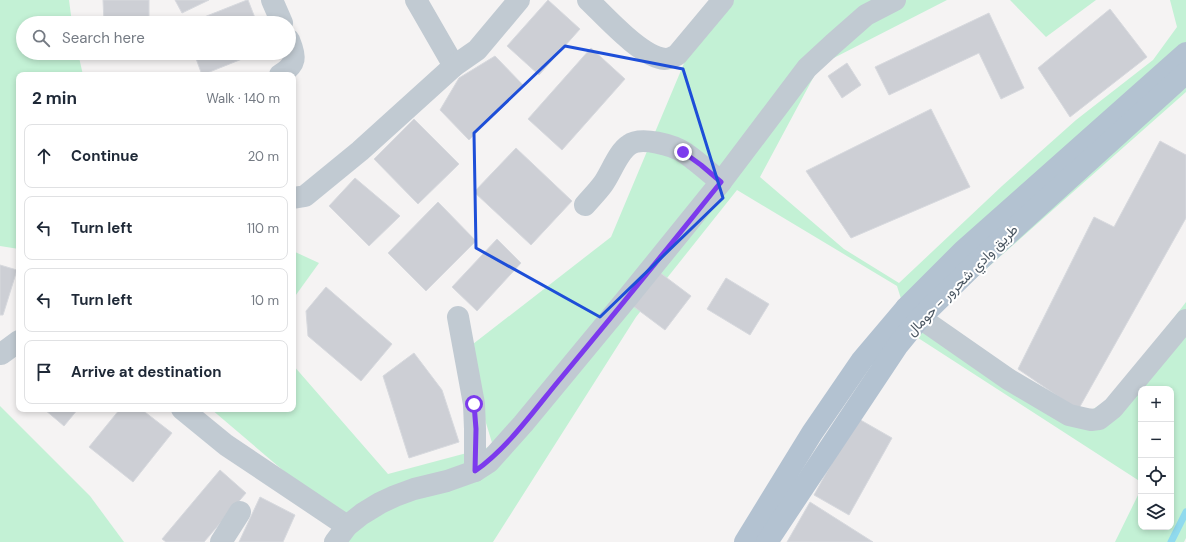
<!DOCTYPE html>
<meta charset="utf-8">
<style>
body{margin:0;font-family:"DM Sans",Vazirmatn,sans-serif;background:#f6f6f7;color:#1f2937}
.controls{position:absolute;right:12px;bottom:12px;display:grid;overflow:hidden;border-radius:8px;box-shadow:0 2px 6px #0003}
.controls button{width:36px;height:36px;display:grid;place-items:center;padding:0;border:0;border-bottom:1px solid #e0e1e3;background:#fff;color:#1f2937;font:20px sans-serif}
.stop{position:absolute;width:12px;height:12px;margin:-9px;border:3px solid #7c3aed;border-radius:50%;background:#fff}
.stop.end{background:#7c3aed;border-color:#fff;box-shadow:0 1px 4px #0008}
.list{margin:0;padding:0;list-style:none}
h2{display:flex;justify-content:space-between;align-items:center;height:52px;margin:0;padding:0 16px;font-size:17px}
h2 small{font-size:13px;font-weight:400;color:#747a83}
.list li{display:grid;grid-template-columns:26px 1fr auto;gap:12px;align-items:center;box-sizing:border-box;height:64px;margin:0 8px 8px;padding:0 8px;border:1px solid #e0e1e3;border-radius:8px}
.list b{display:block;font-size:15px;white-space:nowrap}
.list em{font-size:13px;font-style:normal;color:#747a83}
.icon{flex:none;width:22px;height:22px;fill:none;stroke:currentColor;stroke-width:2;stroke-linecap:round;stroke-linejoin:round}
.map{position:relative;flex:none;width:1186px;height:542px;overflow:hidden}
.search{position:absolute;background:#fff;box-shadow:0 2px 6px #0003;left:16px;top:16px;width:280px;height:44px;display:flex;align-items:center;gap:10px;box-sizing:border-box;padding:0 14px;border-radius:22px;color:#747a83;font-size:15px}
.panel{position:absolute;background:#fff;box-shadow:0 2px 6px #0003;left:16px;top:72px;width:280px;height:340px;border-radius:8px}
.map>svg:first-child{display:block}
.green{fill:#c3f1d5}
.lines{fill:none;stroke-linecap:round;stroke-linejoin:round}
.stream{stroke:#90daee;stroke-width:7}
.building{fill:#cdcfd5;stroke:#d7d9de}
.minor{stroke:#c1cad2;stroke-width:22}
.major{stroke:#b3c2d1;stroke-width:22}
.route{stroke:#7c3aed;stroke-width:5}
.marked{fill:none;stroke:#1d4ed8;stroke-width:3;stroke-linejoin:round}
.labels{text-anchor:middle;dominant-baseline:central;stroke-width:4;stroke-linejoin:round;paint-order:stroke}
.street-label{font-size:14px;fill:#4a5661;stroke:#fff}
</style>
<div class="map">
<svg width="1186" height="542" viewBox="0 0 1186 542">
<rect width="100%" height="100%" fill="#f5f3f3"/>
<g class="green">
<polygon points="0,0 69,0 72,23 23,23 23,53 78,53 83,75 19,75 19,249 0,246"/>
<polygon points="731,0 947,0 820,65 760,177 844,249 899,283 1002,186 1076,120 1153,60 1177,27 1170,0 1186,0 1186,92 934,315 1081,417 1115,395 1186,302 1186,538 1184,542 1115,542 1141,489 1141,527 1171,527 1171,389 1141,389 1141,482 912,334 897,286 737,190 636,317 493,542 344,542 292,478 211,409 293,409 293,365 388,474 493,446 464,351 611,237 690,49"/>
<polygon points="1010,0 1096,0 1046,37"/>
<polygon points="293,251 319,263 293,299"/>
<polygon points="0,406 90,496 124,542 0,542"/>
</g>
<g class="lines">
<polyline class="stream" points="1171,542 1186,512"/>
</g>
<g class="building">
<polygon points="103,0 149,0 149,23 104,23"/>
<polygon points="175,0 209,0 182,13"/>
<polygon points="248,0 257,23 189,23 247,0"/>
<polygon points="548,0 580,29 539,75 507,46"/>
<polygon points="1110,9 1147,57 1070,117 1038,68"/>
<polygon points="989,13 1024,88 1001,99 979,53 889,95 875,67"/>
<polygon points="591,48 625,79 562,150 528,119"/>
<polygon points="194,53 257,53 202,75"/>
<polygon points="495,56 524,86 469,140 440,110 459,78"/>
<polygon points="847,63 861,85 842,98 828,76"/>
<polygon points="931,109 970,187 851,238 806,171"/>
<polygon points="414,119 459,164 418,204 374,159"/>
<polygon points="1160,141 1186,155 1186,218 1078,410 1018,369 1094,217 1114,227"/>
<polygon points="516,148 572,201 531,245 474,192"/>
<polygon points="355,178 400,216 369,246 329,206"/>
<polygon points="438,202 476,241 426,291 388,253"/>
<polygon points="497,239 521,263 477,311 452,287"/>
<polygon points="0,265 17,270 3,315 0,315"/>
<polygon points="659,272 691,296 665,330 633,306"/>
<polygon points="726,278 769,304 750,335 707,309"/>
<polygon points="326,287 392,344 361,381 308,336 306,311"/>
<polygon points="414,353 442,390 459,442 409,458 383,376"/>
<polygon points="44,409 78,409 64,426"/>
<polygon points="120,409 141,409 172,433 133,482 89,447"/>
<polygon points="857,418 892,438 849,515 814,495"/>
<polygon points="220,470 246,493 204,542 166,542 162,539"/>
<polygon points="260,497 295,515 283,542 239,542"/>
<polygon points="810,502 873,542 787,542"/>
</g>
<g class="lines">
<g class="minor">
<polyline points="272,0 282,23"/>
<polyline points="416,0 454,66"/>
<path d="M588,0c18,17 53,57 77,59 4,0 8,-2 12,-4l46,-55"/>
<path d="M280,75c17,-11 16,-18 9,-35"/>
<polyline points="293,198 305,196 360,151 454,66 477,50 519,0"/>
<path d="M585,205c6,-7 13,-14 18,-21 8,-11 15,-32 26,-39 12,-9 44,0 56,8 13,9 24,19 36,29"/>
<polyline points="906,308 1008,379 1069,415 1091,420 1099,419 1113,408 1186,320"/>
<polyline points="458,317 474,404 475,429 475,471"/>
<polyline points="1,354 19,341"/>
<polyline points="182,409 226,445 347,526"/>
<polyline points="221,542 240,512"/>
<polyline points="335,542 347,526 362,514 380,503 395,496 414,489 447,481 475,471 489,462 523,424 628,297 721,182 807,68 833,44 866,15 895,0"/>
</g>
<g class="major">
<polyline points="745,542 812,433 862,360 906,308 963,251 1186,53"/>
<polyline points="767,542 898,345 920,318 975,264 1186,73"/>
</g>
</g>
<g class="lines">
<path class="route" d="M474,404l2,25 -1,42c33,-23 60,-62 86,-93 54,-65 107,-130 160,-196l-20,-17 -18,-13"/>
</g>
<path class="marked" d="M565,46l118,23 40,129 -123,119 -124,-69 -2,-115z"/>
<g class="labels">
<g class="street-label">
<text transform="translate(962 280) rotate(-45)">طريق وادي شحرور - حومال</text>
</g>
</g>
</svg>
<div class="controls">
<button>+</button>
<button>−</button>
<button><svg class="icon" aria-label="locate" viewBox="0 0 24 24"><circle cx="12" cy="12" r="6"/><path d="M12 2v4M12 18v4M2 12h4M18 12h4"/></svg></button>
<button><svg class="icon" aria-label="layers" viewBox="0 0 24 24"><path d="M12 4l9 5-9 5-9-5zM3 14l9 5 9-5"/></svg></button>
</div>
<div class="stop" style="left:474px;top:404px"></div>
<div class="stop end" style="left:683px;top:152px"></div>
<div class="search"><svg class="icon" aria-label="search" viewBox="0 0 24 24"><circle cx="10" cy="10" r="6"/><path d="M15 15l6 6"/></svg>Search here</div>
<section class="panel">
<h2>2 min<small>Walk · 140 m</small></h2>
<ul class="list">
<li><svg class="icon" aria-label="ahead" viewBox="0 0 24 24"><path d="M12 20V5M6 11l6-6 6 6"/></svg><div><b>Continue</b></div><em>20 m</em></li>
<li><svg class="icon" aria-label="left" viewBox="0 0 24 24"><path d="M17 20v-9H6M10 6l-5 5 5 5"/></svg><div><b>Turn left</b></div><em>110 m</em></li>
<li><svg class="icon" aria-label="left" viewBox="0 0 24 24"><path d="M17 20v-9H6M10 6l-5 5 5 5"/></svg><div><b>Turn left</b></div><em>10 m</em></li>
<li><svg class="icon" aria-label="arrive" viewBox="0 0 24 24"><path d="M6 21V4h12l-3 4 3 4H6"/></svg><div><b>Arrive at destination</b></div></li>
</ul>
</section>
</div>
